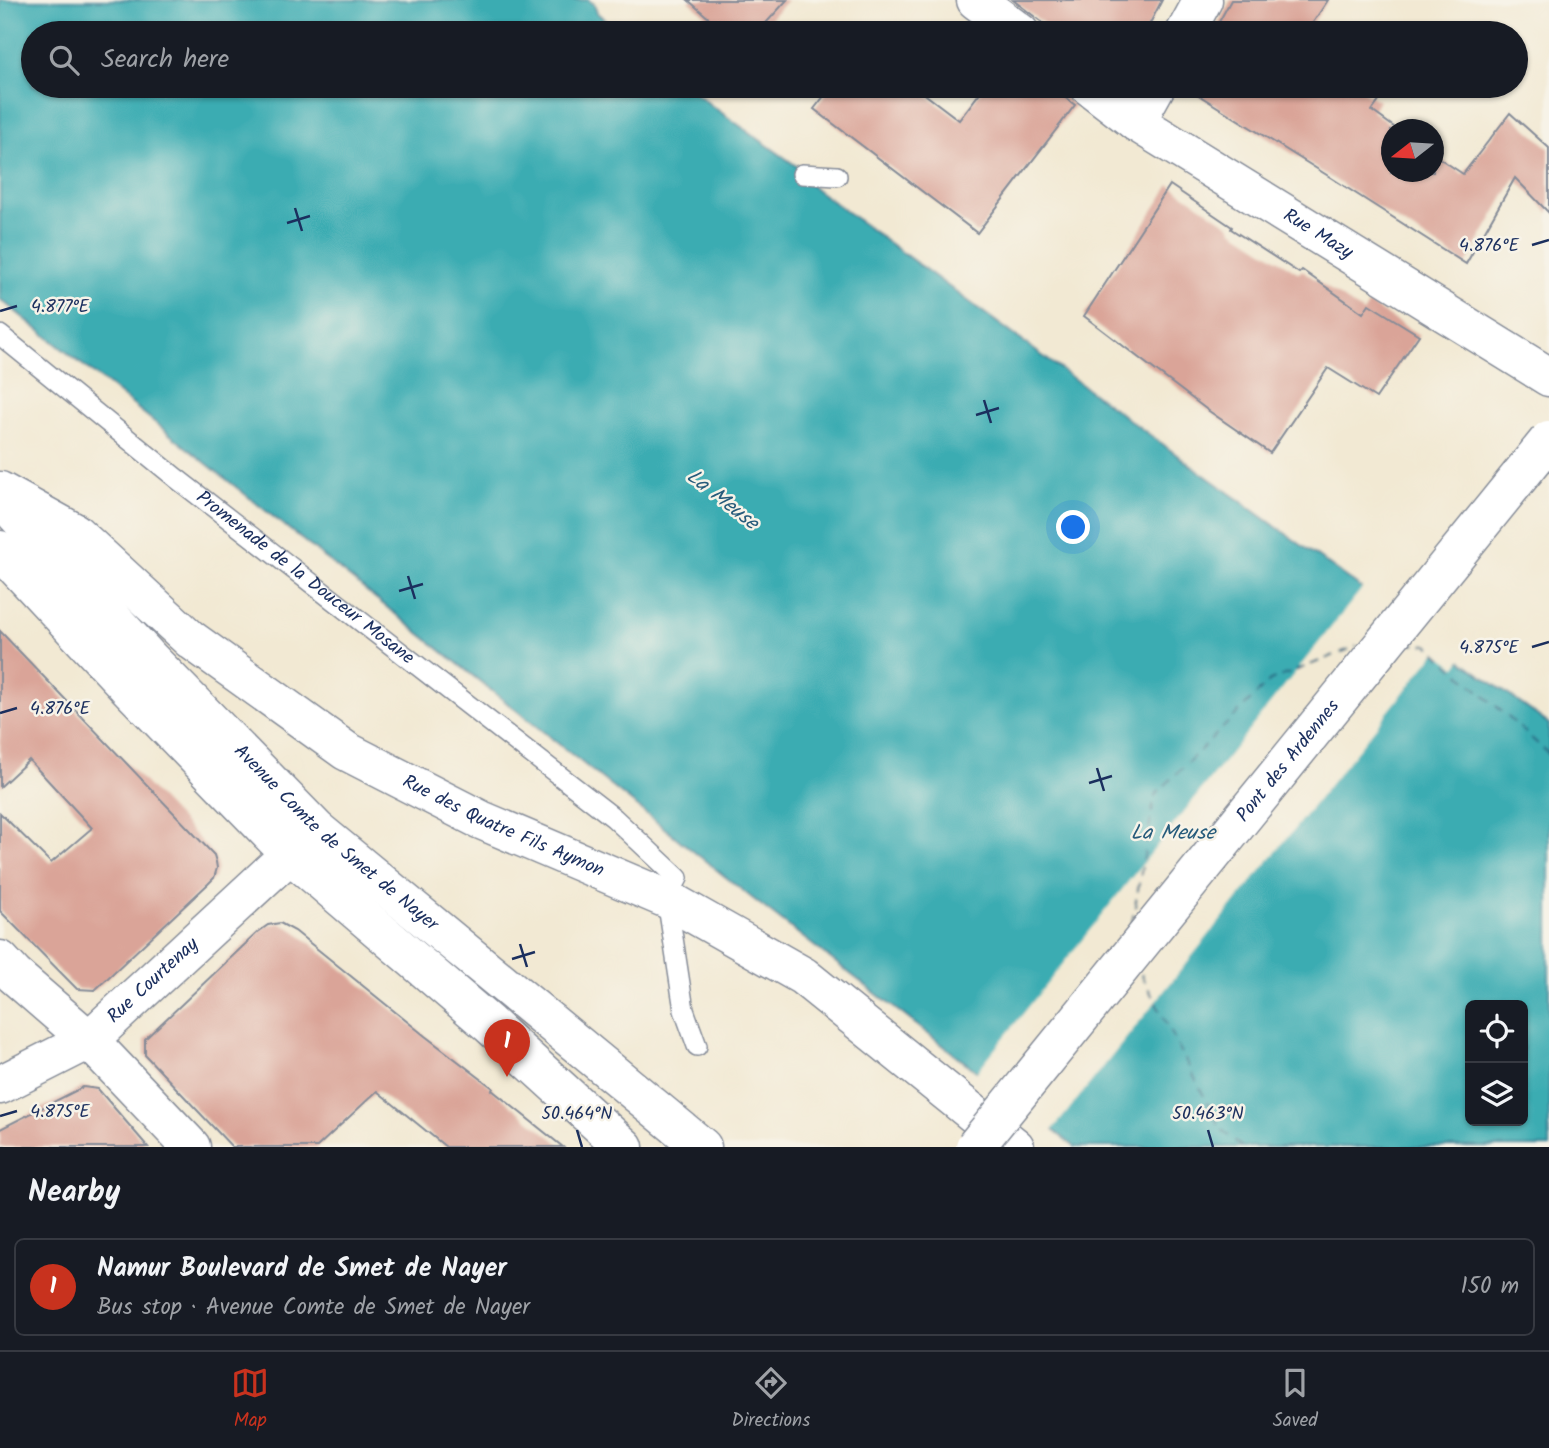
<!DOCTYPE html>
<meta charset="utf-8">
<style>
body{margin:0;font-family:Kalam,sans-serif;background:#20242c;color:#f1f3f6}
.controls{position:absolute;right:21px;bottom:21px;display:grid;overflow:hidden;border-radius:10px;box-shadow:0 2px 5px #0004}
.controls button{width:63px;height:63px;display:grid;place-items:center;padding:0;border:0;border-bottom:2px solid #363941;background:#171b24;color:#f1f3f6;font:35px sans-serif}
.compass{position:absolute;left:1381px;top:119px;width:63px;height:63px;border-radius:50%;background:#171b24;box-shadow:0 2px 5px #0004;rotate:253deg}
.you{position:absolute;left:1074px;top:528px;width:24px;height:24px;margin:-18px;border:5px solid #fff;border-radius:50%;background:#1a73e8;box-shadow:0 0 0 10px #1a73e833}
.badge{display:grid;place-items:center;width:46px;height:46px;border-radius:50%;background:#c8321e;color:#fff;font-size:23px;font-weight:700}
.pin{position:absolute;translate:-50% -58px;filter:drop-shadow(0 2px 4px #0008)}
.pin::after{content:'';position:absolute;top:37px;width:24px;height:21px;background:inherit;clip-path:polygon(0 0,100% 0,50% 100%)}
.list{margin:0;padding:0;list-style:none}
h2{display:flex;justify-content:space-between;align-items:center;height:91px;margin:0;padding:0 28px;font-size:30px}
h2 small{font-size:23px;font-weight:400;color:#9ea1a6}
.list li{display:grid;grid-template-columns:46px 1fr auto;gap:21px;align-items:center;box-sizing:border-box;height:98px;margin:0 14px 14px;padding:0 14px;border:2px solid #363941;border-radius:10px}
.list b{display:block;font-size:26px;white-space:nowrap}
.list p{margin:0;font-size:23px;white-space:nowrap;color:#9ea1a6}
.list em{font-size:23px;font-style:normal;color:#9ea1a6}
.icon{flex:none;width:38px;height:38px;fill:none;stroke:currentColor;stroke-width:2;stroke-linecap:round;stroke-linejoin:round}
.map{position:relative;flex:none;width:1549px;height:1147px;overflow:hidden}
.search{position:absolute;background:#171b24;box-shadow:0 2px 5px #0004;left:21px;right:21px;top:21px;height:77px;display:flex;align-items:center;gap:18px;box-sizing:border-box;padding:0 24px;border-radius:38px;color:#9ea1a6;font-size:26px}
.sheet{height:203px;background:#171b24}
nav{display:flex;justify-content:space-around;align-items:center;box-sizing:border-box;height:98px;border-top:2px solid #363941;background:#171b24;font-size:19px;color:#9ea1a6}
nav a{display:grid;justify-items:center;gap:4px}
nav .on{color:#c8321e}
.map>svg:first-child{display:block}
.water{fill:#3aacb2;stroke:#2a6e88;stroke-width:2;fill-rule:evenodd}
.pier{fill:#f2e9d3}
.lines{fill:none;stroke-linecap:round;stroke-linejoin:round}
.ferry{stroke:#265b7b;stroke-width:2;stroke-dasharray:9 7;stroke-linecap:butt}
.building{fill:#daa498}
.lane-casing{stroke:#868c98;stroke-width:22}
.street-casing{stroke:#868c98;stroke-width:41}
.primary-casing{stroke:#868c98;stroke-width:41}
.lane{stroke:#fff;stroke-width:19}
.street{stroke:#fff;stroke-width:38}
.primary{stroke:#fff;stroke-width:38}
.primary-bridge-casing{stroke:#868c98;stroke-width:41;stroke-linecap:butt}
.primary-bridge{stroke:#fff;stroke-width:38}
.ticks{fill:none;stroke:#1b2f5e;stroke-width:2.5}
.labels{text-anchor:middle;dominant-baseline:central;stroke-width:5;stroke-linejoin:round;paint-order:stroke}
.street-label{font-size:19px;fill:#1b2f5e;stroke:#f7f3e8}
.water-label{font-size:21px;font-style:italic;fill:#265b7b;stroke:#f7f3e8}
.ticks-label{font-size:18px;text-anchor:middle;fill:#1b2f5e;stroke:#f7f3e8;stroke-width:5;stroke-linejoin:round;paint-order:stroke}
</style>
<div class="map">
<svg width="1549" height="1147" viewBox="0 0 1549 1147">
<rect width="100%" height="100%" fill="#f7f3e8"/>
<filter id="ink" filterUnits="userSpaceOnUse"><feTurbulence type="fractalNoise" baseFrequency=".0143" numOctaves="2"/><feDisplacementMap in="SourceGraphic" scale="14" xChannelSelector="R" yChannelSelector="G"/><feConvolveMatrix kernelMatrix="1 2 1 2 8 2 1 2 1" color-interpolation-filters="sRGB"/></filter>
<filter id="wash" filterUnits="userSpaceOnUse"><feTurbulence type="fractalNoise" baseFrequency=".00686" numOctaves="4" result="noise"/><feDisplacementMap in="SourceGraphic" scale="28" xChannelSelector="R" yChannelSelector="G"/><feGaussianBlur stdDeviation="1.57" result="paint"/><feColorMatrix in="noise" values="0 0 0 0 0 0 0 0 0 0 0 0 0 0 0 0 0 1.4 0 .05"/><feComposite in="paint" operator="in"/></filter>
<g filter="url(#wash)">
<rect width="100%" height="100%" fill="#f2e9d3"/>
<path class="water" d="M0,0h588l6,4 3,9 25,20h-589v53h654l25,20 90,64 -1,8 391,288 357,258v423h-474l-323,-249 -752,-599zM1470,1005h53v116h-53z"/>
<polygon class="pier" points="1364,586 1462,658 1456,667 1436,652 1051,1132 975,1074"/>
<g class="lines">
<g class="ferry">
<polyline points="1407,643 1428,645 1549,754"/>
<polyline points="1132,923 1155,795 1270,681 1357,646"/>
<polyline points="1141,974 1221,1129 1242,1147"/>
</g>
</g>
<g id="blocks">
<g class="building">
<polygon points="688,0 787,0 757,33 726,33"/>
<polygon points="1013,0 1162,0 1145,33 1056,33"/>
<polygon points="1231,0 1328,0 1306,33 1213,33"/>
<polygon points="832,86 914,86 959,120 985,86 1049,86 1075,105 977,233 814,109"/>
<polygon points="1184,86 1354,86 1379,101 1372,111 1398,130 1391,130 1391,172 1433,172 1433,154 1463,174 1510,113 1549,148 1549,213 1515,178 1466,264 1330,177"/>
<polygon points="1170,185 1232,227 1231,229 1299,273 1302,270 1363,313 1369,304 1419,335 1376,398 1328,368 1270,453 1206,409 1084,316"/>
<polygon points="0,631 214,855 216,862 217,868 214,878 208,884 95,990 77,989 0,911 0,813 51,863 92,828 29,760 0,787"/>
<polygon points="280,923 295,931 425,1036 493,1088 492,1090 563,1147 446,1147 377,1091 317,1147 232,1147 145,1055 145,1039 258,932 268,925"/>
<polygon points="83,1087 98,1089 148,1147 0,1147 0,1129"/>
</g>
</g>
</g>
<g filter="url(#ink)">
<use href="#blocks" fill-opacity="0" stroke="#868c98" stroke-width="2"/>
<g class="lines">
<g class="lane-casing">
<g id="lane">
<polyline points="802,174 837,176"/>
<path id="s1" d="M0,335l176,143 438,340 64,60 -11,21 17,111 13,36"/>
</g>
</g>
<g class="street-casing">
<g id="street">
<polyline points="976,0 1020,33"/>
<polyline points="1185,33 1203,0"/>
<path id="s2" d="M1089,86l47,36 413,255"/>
<polyline points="1136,122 1156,86"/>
<polyline points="0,960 14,975 89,1040 191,1147"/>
<path id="s3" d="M0,1085l89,-45 201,-186"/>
</g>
</g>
<g class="primary-casing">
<g id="primary">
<path id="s4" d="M0,491l74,41 116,107 156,112 135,69 186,79 136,77 212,171"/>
<path id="s5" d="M13,511l134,145 170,174 385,317"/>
<polyline points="0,550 127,686 290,854 489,1024 624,1147"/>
</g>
</g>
<use href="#lane" class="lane"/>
<use href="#street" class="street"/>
<use href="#primary" class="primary"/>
<g class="primary-bridge-casing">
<g id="primary-bridge">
<path id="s6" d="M975,1147l574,-707"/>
</g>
</g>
<use href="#primary-bridge" class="primary-bridge"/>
</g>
</g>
<path class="ticks" d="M295,208l7,23M287,223l23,-7M1532,245l17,-5M0,311l17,-5M984,400l7,23M976,415l23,-7M408,576l7,23M399,591l24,-7M1532,647l17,-5M0,713l17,-5M1097,768l7,23M1089,783l23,-7M520,944l7,23M512,959l23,-7M0,1116l17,-5M577,1130l5,17M1208,1130l5,17"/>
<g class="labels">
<g class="street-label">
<text stroke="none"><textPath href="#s2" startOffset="273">Rue Mazy</textPath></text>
<text stroke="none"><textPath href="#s1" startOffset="390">Promenade de la Douceur Mosane</textPath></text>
<text stroke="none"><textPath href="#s6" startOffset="497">Pont des Ardennes</textPath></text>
<text stroke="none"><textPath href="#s4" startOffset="609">Rue des Quatre Fils Aymon</textPath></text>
<text stroke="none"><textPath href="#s5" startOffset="460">Avenue Comte de Smet de Nayer</textPath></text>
<text stroke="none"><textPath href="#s3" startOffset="187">Rue Courtenay</textPath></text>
</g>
<g class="water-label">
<text transform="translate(722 500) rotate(38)">La Meuse</text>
<text x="1173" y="833">La Meuse</text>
</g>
</g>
<g class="ticks-label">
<text x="1489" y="251">4.876°E</text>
<text x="60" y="312">4.877°E</text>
<text x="1489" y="653">4.875°E</text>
<text x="60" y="714">4.876°E</text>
<text x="60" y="1117">4.875°E</text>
<text x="577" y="1119">50.464°N</text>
<text x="1208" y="1119">50.463°N</text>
</g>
</svg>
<div class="controls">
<button><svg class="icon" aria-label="locate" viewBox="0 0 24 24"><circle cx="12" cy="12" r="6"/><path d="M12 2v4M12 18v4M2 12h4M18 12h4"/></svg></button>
<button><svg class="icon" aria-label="layers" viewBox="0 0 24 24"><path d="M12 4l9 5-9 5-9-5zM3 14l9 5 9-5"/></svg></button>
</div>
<svg class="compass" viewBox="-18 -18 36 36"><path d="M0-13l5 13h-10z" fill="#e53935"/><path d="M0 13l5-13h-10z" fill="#9ea1a6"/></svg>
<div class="you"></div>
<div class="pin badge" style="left:507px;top:1077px">1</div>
<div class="search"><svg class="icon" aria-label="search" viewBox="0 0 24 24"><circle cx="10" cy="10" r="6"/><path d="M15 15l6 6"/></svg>Search here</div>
</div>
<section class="sheet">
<h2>Nearby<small></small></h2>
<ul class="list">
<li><span class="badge">1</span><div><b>Namur Boulevard de Smet de Nayer</b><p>Bus stop · Avenue Comte de Smet de Nayer</p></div><em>150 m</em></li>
</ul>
</section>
<nav>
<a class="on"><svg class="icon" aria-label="map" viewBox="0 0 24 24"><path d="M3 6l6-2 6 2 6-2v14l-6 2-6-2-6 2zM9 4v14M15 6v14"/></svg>Map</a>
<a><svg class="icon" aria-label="directions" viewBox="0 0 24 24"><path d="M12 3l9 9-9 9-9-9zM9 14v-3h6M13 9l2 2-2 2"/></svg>Directions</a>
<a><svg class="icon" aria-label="saved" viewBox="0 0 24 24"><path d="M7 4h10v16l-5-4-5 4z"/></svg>Saved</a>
</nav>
